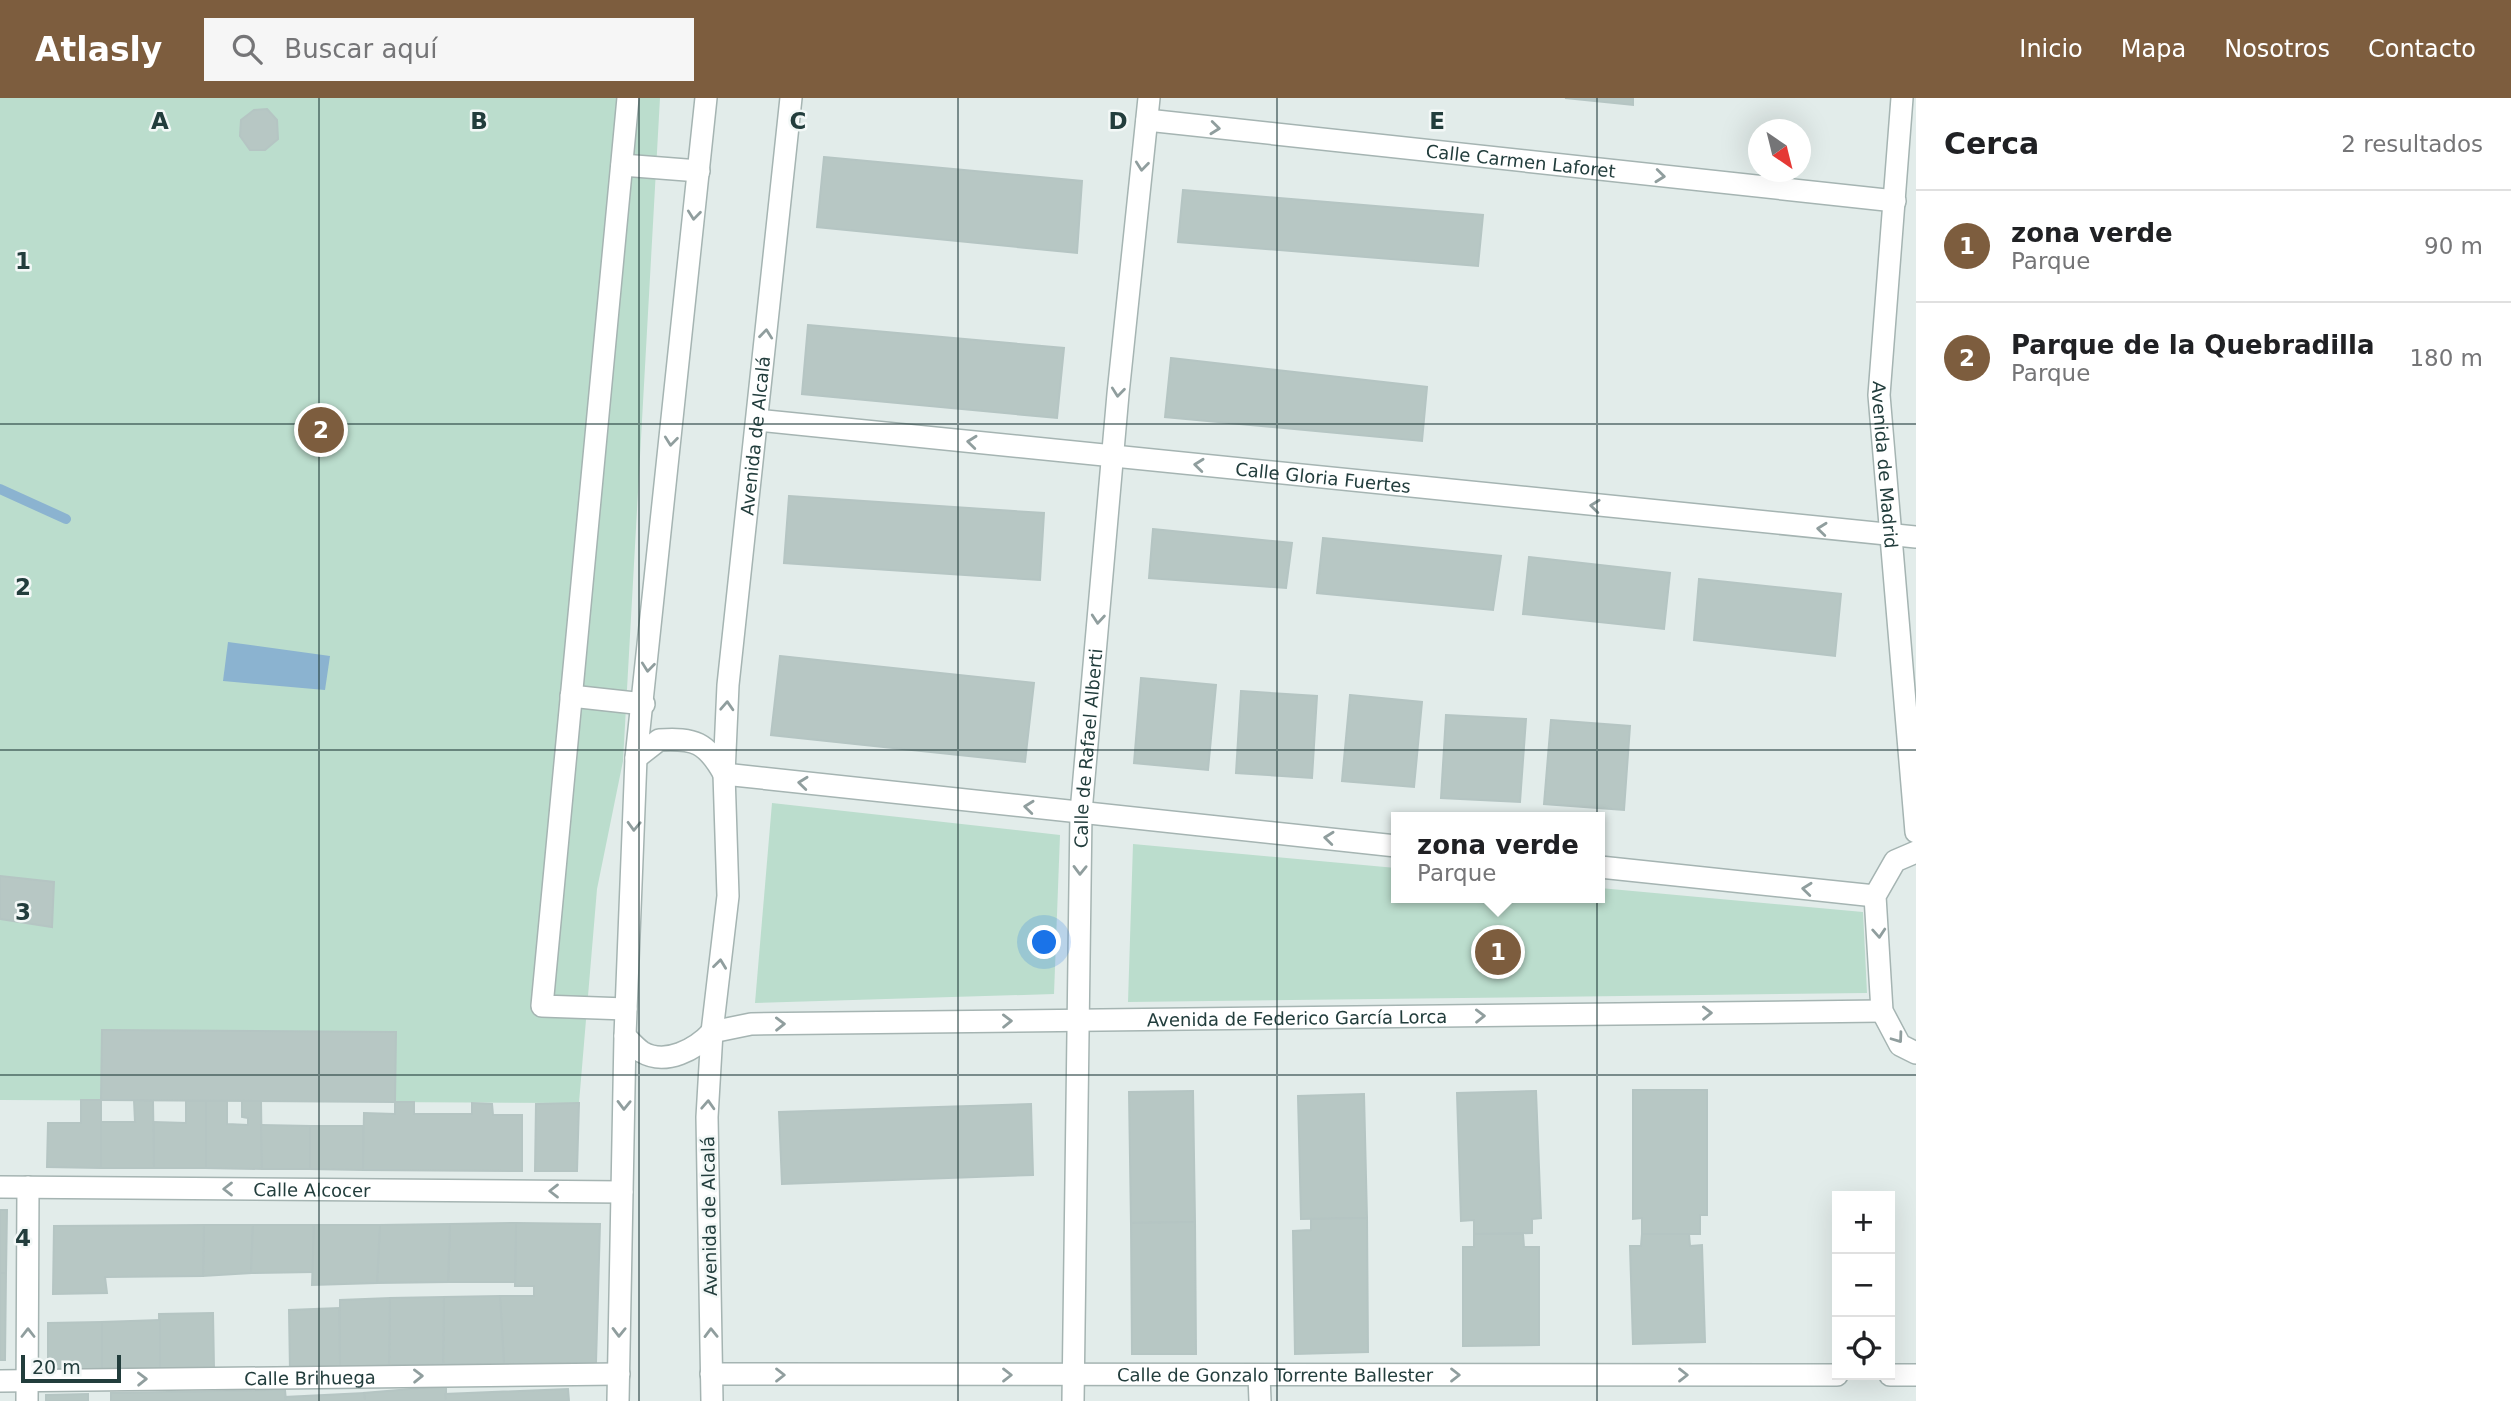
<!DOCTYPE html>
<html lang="es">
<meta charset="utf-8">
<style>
body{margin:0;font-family:"DejaVu Sans",sans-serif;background:#f6f6f6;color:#202124}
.controls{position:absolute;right:21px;bottom:21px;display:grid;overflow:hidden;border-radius:0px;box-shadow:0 7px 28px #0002}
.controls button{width:63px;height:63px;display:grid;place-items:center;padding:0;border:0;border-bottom:2px solid #e0e0e0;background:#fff;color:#202124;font:35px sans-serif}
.compass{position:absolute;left:1748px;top:21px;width:63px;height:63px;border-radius:50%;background:#fff;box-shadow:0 7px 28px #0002;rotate:145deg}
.scale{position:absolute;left:21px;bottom:18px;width:100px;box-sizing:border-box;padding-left:7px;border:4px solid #223d3c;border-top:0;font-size:19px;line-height:24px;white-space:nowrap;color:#223d3c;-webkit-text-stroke:5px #f3f8f7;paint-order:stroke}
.you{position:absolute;left:1045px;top:845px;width:24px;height:24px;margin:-18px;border:5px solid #fff;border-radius:50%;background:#1a73e8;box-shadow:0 0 0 10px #1a73e833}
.badge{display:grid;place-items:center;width:46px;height:46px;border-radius:50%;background:#7d5d3e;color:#fff;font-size:23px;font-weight:700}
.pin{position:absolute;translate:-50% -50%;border:4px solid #fff;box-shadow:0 2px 7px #0006}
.popup{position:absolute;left:1391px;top:714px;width:214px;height:91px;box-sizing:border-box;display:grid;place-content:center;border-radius:0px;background:#fff;filter:drop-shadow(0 2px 5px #0005);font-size:23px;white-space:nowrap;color:#757577}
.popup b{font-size:26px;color:#202124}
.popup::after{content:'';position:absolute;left:50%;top:100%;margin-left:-14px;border:14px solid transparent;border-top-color:#fff}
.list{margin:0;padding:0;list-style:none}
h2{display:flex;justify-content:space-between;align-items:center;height:91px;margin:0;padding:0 28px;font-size:30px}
h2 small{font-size:23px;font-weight:400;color:#757577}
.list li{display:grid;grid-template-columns:46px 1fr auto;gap:21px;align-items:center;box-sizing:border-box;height:112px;padding:0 28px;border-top:2px solid #e0e0e0}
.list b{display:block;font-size:26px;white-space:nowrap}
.list p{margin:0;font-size:23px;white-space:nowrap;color:#757577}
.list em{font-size:23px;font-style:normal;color:#757577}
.icon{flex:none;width:38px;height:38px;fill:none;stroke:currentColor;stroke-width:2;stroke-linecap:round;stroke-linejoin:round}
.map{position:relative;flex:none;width:1916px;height:1303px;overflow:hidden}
header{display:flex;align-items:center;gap:42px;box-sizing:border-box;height:98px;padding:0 35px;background:#7d5d3e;color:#fff}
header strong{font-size:33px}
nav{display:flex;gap:38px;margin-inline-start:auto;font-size:24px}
.search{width:490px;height:63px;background:#f6f6f6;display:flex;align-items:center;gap:18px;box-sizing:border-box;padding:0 24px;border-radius:0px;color:#757577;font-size:26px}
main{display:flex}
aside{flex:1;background:#fff}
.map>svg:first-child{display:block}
.green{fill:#bbddcd}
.water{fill:#8bb3d0}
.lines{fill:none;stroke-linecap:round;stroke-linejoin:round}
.stream{stroke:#8bb3d0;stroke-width:10}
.building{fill:#b7c7c4;stroke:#b5c5c3;stroke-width:2}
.minor-casing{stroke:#a5b4b2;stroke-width:24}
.minor{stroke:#fff;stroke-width:21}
.oneway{stroke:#909e9e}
.grid{fill:none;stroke:#223d3c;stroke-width:2;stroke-opacity:0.55}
.labels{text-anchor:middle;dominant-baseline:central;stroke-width:5;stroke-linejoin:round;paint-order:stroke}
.street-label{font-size:18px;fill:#223d3c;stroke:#f3f8f7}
.grid-label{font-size:23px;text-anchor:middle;font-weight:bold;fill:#223d3c;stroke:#f3f8f7;stroke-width:5;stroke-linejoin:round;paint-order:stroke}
</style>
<header>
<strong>Atlasly</strong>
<div class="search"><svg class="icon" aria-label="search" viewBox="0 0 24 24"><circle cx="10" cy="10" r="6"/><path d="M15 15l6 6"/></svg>Buscar aquí</div>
<nav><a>Inicio</a><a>Mapa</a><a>Nosotros</a><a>Contacto</a></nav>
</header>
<main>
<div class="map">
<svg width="1916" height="1303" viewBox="0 0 1916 1303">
<rect width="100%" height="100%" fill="#e2ecea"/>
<g class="green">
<polygon points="0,0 660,0 623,663 597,791 579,1005 0,1002"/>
<polygon points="772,705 1060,737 1054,896 755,905"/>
<polygon points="1133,746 1396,770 1396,800 1600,800 1600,790 1863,814 1867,895 1128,904"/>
</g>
<polygon class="water" points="228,544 330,558 325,592 223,583"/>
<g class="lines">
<polyline class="stream" points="0,391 66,421"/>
</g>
<g class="building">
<polygon points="1565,0 1633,0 1633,7"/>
<polygon points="267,11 277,22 278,41 265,52 250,52 240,38 241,22 254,12"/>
<polygon points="824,59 1082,83 1077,155 817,129"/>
<polygon points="1183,92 1483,117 1478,168 1178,144"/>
<polygon points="808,227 1064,250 1057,320 802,296"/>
<polygon points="1171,260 1427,289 1422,343 1165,319"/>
<polygon points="789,398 1044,415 1040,482 784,465"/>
<polygon points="1153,431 1292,445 1286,490 1149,480"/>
<polygon points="1323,440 1501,458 1493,512 1317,495"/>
<polygon points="1529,459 1670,475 1664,531 1523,516"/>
<polygon points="1699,481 1841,496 1835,558 1694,542"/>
<polygon points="780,558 1034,585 1025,664 771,637"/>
<polygon points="1141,580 1216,587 1208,672 1134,665"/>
<polygon points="1241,593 1317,598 1312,680 1236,675"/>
<polygon points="1350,597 1422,604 1414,689 1342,683"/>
<polygon points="1446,617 1526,621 1520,704 1441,700"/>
<polygon points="1551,622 1630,628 1624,712 1544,706"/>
<polygon points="0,778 54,784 52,829 0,821"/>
<polygon points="102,932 396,934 395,1004 101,1002"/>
<polygon points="1633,992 1707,992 1707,1117 1700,1117 1700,1136 1642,1136 1642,1120 1633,1121"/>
<polygon points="1193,993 1195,1124 1131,1125 1129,994"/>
<polygon points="1536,993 1541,1120 1532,1121 1532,1135 1474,1136 1474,1122 1461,1123 1457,995"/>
<polygon points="1364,996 1367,1120 1301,1121 1298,998"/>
<polygon points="81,1002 101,1002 101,1070 47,1069 48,1025 81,1025"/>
<polygon points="134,1002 153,1003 154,1070 101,1070 101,1024 135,1024"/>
<polygon points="186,1003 206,1003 206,1070 154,1070 154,1024 186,1025"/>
<polygon points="206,1003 227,1003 227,1026 248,1027 248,1020 242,1019 242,1003 261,1003 262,1071 206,1070"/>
<polygon points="395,1004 414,1004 414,1016 472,1016 472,1005 492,1006 493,1017 522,1017 522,1073 363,1072 364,1015 395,1016"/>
<polygon points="579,1005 577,1073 535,1073 536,1006"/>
<polygon points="1031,1006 1033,1077 782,1086 779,1014"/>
<polygon points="261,1027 310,1028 310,1071 262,1071"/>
<polygon points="310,1028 363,1028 363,1072 310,1071"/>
<polygon points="0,1112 7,1112 6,1175 0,1175"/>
<polygon points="1367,1120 1368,1254 1295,1256 1293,1133 1311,1132 1311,1121"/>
<polygon points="1195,1124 1196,1256 1132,1256 1131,1125"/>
<polygon points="516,1125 600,1126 596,1265 504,1266 500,1198 534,1198 534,1188 515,1188"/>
<polygon points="516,1125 515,1184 448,1184 450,1126"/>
<polygon points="450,1126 448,1184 377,1185 380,1127"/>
<polygon points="204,1127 253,1127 251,1175 203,1178"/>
<polygon points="204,1127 203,1178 105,1179 107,1195 53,1196 54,1128"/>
<polygon points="253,1127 314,1127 313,1174 251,1175"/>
<polygon points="314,1127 380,1127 377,1185 312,1187"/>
<polygon points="1474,1136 1523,1136 1524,1149 1539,1149 1539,1247 1463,1248 1463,1149 1474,1149"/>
<polygon points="1642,1136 1689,1136 1690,1148 1702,1147 1705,1244 1633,1246 1630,1148 1641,1148"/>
<polygon points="0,1175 6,1175 5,1262 0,1262"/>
<polygon points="500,1198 504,1266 443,1266 444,1199"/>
<polygon points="444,1199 443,1266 389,1268 390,1200"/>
<polygon points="390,1200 389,1268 340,1269 340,1202"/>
<polygon points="339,1210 340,1269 290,1273 289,1212"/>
<polygon points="213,1215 214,1270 160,1271 159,1216"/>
<polygon points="160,1222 160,1271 102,1272 102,1224"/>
<polygon points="102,1224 102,1272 48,1273 48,1225"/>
<polygon points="446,1288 446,1303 365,1303 364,1295"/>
<polygon points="568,1291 569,1303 446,1303 445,1296"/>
<polygon points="285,1292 286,1303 111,1303 111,1295"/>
<polygon points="364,1295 365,1303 286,1303 285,1299"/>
<polygon points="88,1296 88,1303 46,1303 46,1297"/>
</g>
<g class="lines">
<g class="minor-casing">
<g id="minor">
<path id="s1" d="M1902,0l-23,297 37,437"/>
<path id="s2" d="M1147,22l748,81"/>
<polyline points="622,67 699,73"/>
<path id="s3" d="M757,322l1159,117"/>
<polyline points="571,598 644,606"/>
<path d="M636,660l23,-18c36,-2 47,2 65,34"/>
<polyline points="724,676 1396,748"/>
<polyline points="1916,754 1895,763 1875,798 1882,913 1900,947 1916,955"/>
<polyline points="1600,769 1875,798"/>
<polyline points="626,911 542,908 628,0"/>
<path id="s4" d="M712,934l39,-8 1131,-13"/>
<path d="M625,938c5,5 11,12 17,16 24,14 54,-3 70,-20"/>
<path id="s5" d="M0,1089l622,5"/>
<path id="s6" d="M711,1276l1126,1"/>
<polyline points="1259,1277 1260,1303"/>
<polyline points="1890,1277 1916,1277"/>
<path id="s7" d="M0,1283l619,-7"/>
<polyline points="27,1303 28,1089"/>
<polyline points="618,1303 625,938 636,660 706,0"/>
<path id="s8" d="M712,1303l-5,-284 5,-85 16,-136 -4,-122 4,-89 63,-587"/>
<path id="s9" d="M1073,1303l8,-589 37,-418 31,-296"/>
</g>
</g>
<use href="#minor" class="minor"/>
</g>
<defs><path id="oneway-chevron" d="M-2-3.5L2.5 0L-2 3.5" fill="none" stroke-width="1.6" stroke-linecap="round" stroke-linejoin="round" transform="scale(1.75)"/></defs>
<g class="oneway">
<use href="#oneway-chevron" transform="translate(1215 30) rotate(6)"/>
<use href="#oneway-chevron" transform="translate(1142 68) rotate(96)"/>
<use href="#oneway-chevron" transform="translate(1660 78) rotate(6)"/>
<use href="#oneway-chevron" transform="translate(694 117) rotate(96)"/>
<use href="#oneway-chevron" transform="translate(766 236) rotate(-84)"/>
<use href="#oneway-chevron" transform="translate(1118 294) rotate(96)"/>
<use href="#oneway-chevron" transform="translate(671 343) rotate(96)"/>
<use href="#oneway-chevron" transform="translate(972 344) rotate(-174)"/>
<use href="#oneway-chevron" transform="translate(1199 367) rotate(-174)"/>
<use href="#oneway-chevron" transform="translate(1595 408) rotate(-174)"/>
<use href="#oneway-chevron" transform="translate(1822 431) rotate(-174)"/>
<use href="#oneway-chevron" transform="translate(1098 521) rotate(95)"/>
<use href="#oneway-chevron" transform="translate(648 569) rotate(96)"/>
<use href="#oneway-chevron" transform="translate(727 608) rotate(-87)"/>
<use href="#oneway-chevron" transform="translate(803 685) rotate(-174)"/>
<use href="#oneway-chevron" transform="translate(1029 709) rotate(-174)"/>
<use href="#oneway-chevron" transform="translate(634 728) rotate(92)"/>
<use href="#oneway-chevron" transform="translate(1329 740) rotate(-174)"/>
<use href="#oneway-chevron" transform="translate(1080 772) rotate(91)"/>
<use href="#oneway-chevron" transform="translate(1807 791) rotate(-174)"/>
<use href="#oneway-chevron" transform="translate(1879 835) rotate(86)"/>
<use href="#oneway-chevron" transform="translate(720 866) rotate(-83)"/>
<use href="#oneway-chevron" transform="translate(1707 915) rotate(-1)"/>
<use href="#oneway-chevron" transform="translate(1480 918) rotate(-1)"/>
<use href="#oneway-chevron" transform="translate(1007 923) rotate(-1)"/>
<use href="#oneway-chevron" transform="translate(780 926) rotate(-1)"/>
<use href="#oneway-chevron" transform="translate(1898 940) rotate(54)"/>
<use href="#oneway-chevron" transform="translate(624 1007) rotate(91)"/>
<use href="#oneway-chevron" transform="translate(708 1007) rotate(-87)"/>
<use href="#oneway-chevron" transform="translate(228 1091) rotate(-180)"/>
<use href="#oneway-chevron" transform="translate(554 1093) rotate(-180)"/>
<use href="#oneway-chevron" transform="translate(619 1234) rotate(91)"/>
<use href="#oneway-chevron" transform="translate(28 1235) rotate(-90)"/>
<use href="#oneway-chevron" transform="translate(711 1235) rotate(-91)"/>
<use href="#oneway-chevron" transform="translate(780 1277)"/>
<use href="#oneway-chevron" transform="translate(1007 1277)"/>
<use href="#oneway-chevron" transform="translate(1455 1277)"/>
<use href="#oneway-chevron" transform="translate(1683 1277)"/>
<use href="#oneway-chevron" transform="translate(418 1278) rotate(-1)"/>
<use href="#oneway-chevron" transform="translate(142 1281) rotate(-1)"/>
</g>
<path class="grid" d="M319,0v1303M639,0v1303M958,0v1303M1277,0v1303M1597,0v1303M0,326h1916M0,652h1916M0,977h1916"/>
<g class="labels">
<g class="street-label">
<text stroke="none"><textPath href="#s2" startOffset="376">Calle Carmen Laforet</textPath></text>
<text stroke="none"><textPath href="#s8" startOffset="968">Avenida de Alcalá</textPath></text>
<text stroke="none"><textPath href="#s1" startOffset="368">Avenida de Madrid</textPath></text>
<text stroke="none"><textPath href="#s3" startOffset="569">Calle Gloria Fuertes</textPath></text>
<text stroke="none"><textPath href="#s9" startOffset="653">Calle de Rafael Alberti</textPath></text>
<text stroke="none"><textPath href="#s4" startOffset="586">Avenida de Federico García Lorca</textPath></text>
<text stroke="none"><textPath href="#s5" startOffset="312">Calle Alcocer</textPath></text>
<text transform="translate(709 1118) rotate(-91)">Avenida de Alcalá</text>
<text stroke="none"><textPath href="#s6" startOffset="564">Calle de Gonzalo Torrente Ballester</textPath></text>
<text stroke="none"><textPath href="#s7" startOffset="310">Calle Brihuega</textPath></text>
</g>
</g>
<g class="grid-label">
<text x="160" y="31">A</text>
<text x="479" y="31">B</text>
<text x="798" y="31">C</text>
<text x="1118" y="31">D</text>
<text x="1437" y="31">E</text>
<text x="23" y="171">1</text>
<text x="23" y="497">2</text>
<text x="23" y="822">3</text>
<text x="23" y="1148">4</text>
</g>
</svg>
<div class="controls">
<button>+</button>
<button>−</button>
<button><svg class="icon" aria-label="locate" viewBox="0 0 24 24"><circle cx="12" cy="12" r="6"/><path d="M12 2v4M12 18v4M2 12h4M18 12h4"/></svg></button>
</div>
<svg class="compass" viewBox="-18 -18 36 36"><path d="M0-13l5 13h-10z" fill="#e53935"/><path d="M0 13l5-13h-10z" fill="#757577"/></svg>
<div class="scale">20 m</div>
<div class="you"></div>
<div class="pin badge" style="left:1498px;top:854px">1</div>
<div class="popup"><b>zona verde</b>Parque</div>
<div class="pin badge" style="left:321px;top:332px">2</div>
</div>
<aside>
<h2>Cerca<small>2 resultados</small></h2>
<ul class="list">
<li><span class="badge">1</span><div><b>zona verde</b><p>Parque</p></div><em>90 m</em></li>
<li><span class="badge">2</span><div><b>Parque de la Quebradilla</b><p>Parque</p></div><em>180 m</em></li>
</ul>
</aside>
</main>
